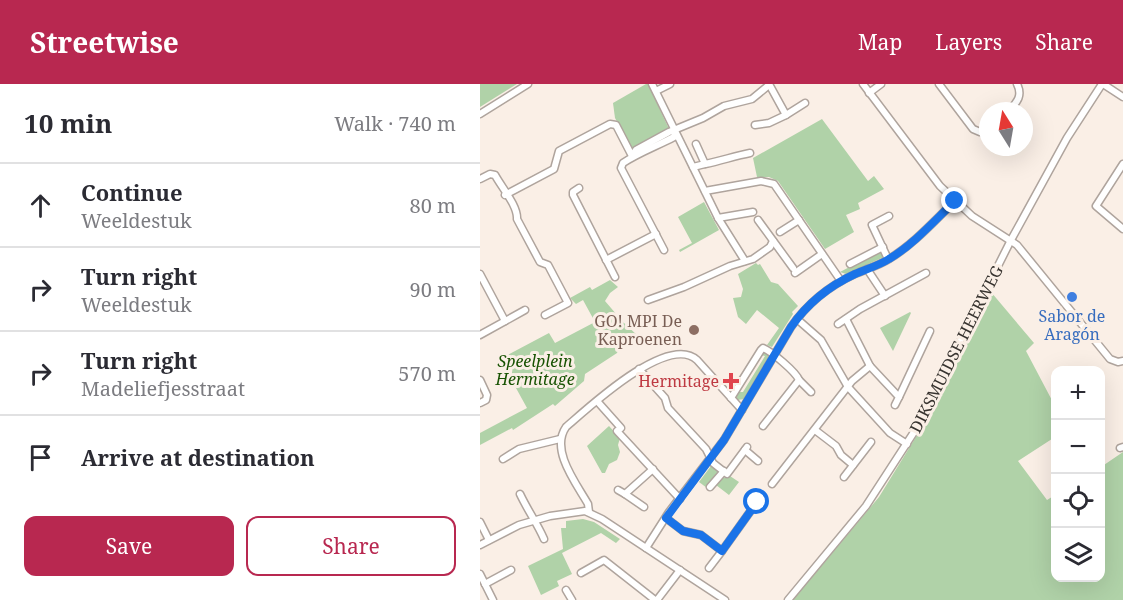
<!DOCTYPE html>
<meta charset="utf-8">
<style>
body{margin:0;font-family:"Noto Serif",serif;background:#f2f2f3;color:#2b2b33}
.controls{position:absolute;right:18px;bottom:18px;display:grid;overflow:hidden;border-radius:12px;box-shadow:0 6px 24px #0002}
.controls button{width:54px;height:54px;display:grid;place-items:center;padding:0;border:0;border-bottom:2px solid #e1e1e2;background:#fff;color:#2b2b33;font:30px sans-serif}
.compass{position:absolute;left:499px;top:18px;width:54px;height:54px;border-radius:50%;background:#fff;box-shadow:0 6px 24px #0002;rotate:349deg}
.stop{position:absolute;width:18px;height:18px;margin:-14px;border:4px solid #1a73e8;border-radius:50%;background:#fff}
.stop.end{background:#1a73e8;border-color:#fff;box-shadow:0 2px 6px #0008}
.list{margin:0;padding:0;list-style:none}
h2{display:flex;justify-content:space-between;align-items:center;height:78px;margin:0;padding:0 24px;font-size:26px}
h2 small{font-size:20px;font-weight:400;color:#7c7c81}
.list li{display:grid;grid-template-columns:39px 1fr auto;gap:18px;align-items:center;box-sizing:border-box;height:84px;padding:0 24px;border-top:2px solid #e1e1e2}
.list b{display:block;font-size:22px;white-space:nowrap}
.list p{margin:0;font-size:20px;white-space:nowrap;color:#7c7c81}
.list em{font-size:20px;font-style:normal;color:#7c7c81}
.actions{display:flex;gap:12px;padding:18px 24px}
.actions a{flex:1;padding:14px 0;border:2px solid #b82850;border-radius:12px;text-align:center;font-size:21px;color:#b82850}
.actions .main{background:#b82850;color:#fff}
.icon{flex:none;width:33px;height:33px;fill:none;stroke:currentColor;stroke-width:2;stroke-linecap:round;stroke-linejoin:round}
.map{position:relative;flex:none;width:643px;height:516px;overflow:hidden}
header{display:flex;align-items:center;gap:36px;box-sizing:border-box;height:84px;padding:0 30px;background:#b82850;color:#fff}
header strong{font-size:28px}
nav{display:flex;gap:33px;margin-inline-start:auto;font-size:21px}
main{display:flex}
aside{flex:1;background:#fff}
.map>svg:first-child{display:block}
.green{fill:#b0d2a8}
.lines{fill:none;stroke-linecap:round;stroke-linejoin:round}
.street-casing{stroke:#afa49d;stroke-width:9}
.street{stroke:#fff;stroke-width:6}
.route{stroke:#1a73e8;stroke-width:8}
.shop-dot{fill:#3f7fe0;stroke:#faefe6;stroke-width:2}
.education-dot{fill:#8d6e63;stroke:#faefe6;stroke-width:2}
.health-dot{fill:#e0444e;stroke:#faefe6;stroke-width:2}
.labels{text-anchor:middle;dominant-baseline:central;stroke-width:6;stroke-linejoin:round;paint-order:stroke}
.shop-label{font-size:16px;fill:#366cbe;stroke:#faefe6}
.education-label{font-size:16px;fill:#785e54;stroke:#faefe6;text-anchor:end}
.street-label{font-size:16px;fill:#37332f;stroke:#faefe6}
.park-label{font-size:16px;font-style:italic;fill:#185303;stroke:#faefe6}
.health-label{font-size:16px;fill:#be3a42;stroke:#faefe6;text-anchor:end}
</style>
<header>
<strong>Streetwise</strong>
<nav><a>Map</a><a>Layers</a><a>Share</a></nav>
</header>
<main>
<aside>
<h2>10 min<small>Walk · 740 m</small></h2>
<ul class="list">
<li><svg class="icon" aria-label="ahead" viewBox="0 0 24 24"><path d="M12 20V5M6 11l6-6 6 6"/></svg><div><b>Continue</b><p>Weeldestuk</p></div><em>80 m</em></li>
<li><svg class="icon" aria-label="right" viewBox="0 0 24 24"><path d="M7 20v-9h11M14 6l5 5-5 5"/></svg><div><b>Turn right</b><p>Weeldestuk</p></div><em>90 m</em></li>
<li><svg class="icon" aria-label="right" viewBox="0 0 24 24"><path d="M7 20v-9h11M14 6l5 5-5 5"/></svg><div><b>Turn right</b><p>Madeliefjesstraat</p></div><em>570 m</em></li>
<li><svg class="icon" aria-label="arrive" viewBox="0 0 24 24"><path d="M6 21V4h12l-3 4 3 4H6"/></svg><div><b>Arrive at destination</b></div></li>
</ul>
<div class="actions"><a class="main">Save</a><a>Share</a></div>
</aside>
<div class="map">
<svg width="643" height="516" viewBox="0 0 643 516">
<rect width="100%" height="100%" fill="#faefe6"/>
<g class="green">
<polygon points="0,0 37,0 0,23"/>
<polygon points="166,0 168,0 189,45 152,64 135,34 133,19"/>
<polygon points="342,35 388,97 394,92 404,105 378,119 380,125 366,131 374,148 345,165 298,97 289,93 277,93 273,74"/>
<polygon points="224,118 239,146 200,168 199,166 212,159 198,133"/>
<polygon points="398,168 402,168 404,173 366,190 360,188"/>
<polygon points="276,179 278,181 280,180 291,198 298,200 318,222 312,228 313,230 292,263 287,261 299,244 277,226 266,240 258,233 253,214 261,213 263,205 258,190"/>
<polygon points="130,196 138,203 130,209 125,217 143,238 158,252 139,264 137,269 105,290 104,297 75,322 73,320 33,346 32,344 0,361 0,349 47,324 20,275 69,249 75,259 115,238 103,216 96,220 90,214 110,203 112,206"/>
<polygon points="511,208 554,259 546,267 575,322 575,353 538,377 567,416 575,411 576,494 620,494 621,383 643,368 643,516 313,516 399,413 439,348"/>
<polygon points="430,228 431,229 413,267 400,244"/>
<polygon points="284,267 290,271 290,273 265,315 257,316 256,312 259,308 263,308 285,272 281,271"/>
<polygon points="129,342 140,354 138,361 140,368 137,376 129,380 125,389 122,389 107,362"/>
<polygon points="231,382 239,388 227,404 219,398"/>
<polygon points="250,392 259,398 249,411 236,401 241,394 246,394"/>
<polygon points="103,435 114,438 140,455 136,459 121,449 82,469 92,490 77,497 79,502 61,511 48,482 83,465 81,444 86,444 86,437"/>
</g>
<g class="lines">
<g class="street-casing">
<g id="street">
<polyline points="172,0 238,134 265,177"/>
<polyline points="383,0 460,102 492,132 537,161 630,275 638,278 643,277"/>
<polyline points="459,0 493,45 500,48 508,47"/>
<polyline points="623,0 643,13"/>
<polyline points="176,7 190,0"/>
<polyline points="389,9 401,0"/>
<path d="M529,27c8,-9 14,-15 8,-27"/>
<polyline points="0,30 48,0"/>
<polyline points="306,31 325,19"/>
<polyline points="275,41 289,39 306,31 289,0"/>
<polyline points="152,72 156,66 189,48 223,34 244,22 272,15 289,1"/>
<path d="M225,80c16,-3 29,-8 45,-11"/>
<polyline points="643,80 616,122 643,145"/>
<polyline points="213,83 225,80 216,60"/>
<path d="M0,95l10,-5 5,1c7,13 23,31 22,44l23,43 8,3 20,38 -23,12"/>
<polyline points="99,104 93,108 93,111 135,193"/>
<polyline points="225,107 281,97 294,100 361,197"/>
<polyline points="25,111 74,85 79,67 130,40 136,41 152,72"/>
<polyline points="238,134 273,128"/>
<polyline points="278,136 313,184"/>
<polyline points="300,148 319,136"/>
<path d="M184,166l-43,-82 2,-5c15,-10 34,-17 51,-26l1,-6"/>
<polyline points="408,175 392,141 409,132"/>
<polyline points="126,176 176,150"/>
<polyline points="370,180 403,163"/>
<polyline points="387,185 405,212"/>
<polyline points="315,189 342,170"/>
<polyline points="0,190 25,237"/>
<polyline points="168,216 204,203 250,182 273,175 290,163 293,157"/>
<polyline points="317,235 341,256 368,303 410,349 427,360"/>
<polyline points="366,235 390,282 419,313 415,321"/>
<polyline points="358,240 380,225 446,189"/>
<polyline points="0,251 45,226"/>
<polyline points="159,285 185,314 188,324 226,365 233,379 247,390 267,363"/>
<polyline points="0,296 7,311 6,316 0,319"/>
<polyline points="319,296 331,308"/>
<polyline points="419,313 450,247"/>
<path d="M251,314l30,-48 2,-2c8,3 33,24 36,32l-36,46"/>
<polyline points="117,317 141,344 137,347 200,415"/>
<polyline points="335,346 356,362 361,371 373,381"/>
<polyline points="640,364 643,363"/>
<polyline points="265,366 278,377"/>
<polyline points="23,375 39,365 80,355"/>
<polyline points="364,393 391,358"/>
<polyline points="292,400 372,297 390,282"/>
<polyline points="230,403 244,387"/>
<polyline points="138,406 145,410 173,385"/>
<path d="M40,410c8,17 17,29 24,45"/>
<polyline points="145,410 164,423"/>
<path d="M109,428l-1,-8c-12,-21 -38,-54 -22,-77 22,-19 102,-94 131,-67l45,50"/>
<polyline points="186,434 203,447 221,451 242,467 229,484"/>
<polyline points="0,438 9,456"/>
<polyline points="0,461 39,441 70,432 105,427 122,435 245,516"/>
<path d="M166,464l23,-36 55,-72 67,-113c16,-23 38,-41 64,-53 11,-5 23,-8 34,-15 25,-15 45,-38 66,-58"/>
<polyline points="242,467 277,418 281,419"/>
<polyline points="101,489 124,476 175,516"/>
<polyline points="0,490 13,516"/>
<polyline points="5,500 31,486"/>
<polyline points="86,506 92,516"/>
<polyline points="177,516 200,486"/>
<polyline points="308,516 386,422 436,345 531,156 587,54 622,0"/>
</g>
</g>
<use href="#street" class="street"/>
</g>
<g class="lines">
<path class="route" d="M277,418l-35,49 -21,-16 -18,-4 -17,-13 58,-78 67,-113c16,-23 38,-41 64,-53 11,-5 23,-8 34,-15 25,-15 45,-38 66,-58"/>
</g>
<circle class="shop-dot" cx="592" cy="213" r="6"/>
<circle class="education-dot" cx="214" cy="246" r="6"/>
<path class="health-dot" d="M248 288h6v6h6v6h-6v6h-6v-6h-6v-6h6z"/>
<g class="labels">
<g class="shop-label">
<text x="592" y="232">Sabor de<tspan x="592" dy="18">Aragón</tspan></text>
</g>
<g class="education-label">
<text x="202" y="237">GO! MPI De<tspan x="202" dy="18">Kaproenen</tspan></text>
</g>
<g class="street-label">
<text transform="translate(476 265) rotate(-63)">DIKSMUIDSE HEERWEG</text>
</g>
<g class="park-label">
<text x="55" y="277">Speelplein<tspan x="55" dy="18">Hermitage</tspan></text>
</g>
<g class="health-label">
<text x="239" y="297">Hermitage</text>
</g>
</g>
</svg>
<div class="controls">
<button>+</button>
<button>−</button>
<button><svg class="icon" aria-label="locate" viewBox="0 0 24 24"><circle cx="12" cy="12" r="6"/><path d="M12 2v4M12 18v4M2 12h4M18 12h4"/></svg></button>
<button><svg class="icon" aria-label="layers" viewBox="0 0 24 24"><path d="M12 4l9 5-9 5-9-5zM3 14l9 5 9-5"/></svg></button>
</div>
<svg class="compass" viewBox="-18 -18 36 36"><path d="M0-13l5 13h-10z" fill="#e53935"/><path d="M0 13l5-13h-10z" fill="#7c7c81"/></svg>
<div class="stop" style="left:277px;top:418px"></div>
<div class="stop end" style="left:475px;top:117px"></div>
</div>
</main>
